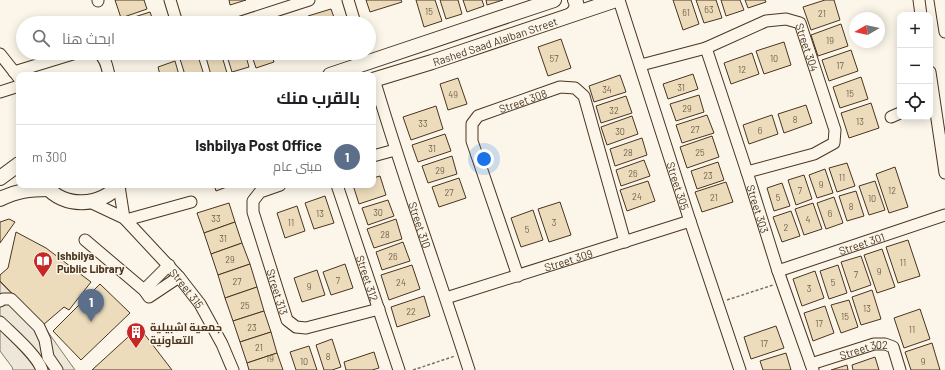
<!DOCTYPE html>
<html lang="ar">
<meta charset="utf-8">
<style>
body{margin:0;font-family:Barlow,Cairo,sans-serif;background:#f6f6f6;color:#202124;direction:rtl}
.controls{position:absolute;right:12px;top:12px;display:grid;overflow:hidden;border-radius:8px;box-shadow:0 2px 10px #0003}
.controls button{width:36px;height:36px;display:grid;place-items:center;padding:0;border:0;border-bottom:1px solid #e0e0e0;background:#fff;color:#202124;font:20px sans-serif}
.compass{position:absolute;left:849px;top:12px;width:36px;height:36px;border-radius:50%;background:#fff;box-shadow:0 2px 10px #0003;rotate:261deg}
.you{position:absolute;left:484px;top:159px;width:14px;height:14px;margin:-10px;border:3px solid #fff;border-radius:50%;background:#1a73e8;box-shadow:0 0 0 6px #1a73e833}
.badge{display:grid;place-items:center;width:26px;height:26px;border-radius:50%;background:#c62828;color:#fff;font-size:13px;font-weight:700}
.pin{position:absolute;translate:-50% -33px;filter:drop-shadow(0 1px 2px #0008)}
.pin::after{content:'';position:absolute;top:21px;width:14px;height:12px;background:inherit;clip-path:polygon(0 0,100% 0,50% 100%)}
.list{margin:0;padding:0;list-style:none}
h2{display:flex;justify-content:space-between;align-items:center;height:52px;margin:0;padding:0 16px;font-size:17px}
h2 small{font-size:13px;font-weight:400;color:#757577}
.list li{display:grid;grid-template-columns:26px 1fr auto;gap:12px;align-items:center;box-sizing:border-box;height:64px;padding:0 16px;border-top:1px solid #e0e0e0}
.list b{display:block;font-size:15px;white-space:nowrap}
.list p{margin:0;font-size:13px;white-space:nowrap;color:#757577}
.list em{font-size:13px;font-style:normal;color:#757577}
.icon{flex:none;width:22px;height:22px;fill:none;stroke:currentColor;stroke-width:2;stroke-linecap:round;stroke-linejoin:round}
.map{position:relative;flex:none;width:945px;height:370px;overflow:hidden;direction:ltr}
.search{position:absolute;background:#fff;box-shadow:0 2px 10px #0003;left:16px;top:16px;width:360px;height:44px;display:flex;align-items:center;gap:10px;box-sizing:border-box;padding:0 14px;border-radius:22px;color:#757577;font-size:15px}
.panel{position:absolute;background:#fff;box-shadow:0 2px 10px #0003;left:16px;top:72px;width:360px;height:116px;border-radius:8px;direction:rtl}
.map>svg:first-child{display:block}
.parking{fill:#ede7d9;stroke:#887966}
.building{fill:#ecdcbc;stroke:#4a3520}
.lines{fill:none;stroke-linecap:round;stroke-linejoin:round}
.minor-casing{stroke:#4a3520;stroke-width:13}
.major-casing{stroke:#4a3520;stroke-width:16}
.path{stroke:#7f6f5c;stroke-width:1.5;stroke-dasharray:3 2;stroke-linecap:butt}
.minor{stroke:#fbf6e9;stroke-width:11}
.major{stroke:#fbf6e9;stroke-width:14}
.labels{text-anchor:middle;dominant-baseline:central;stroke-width:3;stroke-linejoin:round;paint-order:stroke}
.number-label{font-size:9px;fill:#725f47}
.street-label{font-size:11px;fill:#4a3520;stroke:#fbf6e9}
.poi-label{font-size:11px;font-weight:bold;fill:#4a3520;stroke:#fbf6e9;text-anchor:start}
</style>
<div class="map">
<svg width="945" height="370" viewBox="0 0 945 370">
<rect width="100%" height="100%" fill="#fbf6e9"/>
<polygon class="parking" points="0,282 43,325 75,370 13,370 12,367 0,351"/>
<g class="building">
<polygon points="115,0 144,0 147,9 121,18"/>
<polygon points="229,0 246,0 230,5"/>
<polygon points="366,0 401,0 402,2 370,12"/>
<polygon points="416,0 435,0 442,21 424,27"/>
<polygon points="440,0 458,0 462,14 446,19"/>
<polygon points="463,0 482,0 484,6 467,12"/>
<polygon points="486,0 503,0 487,5"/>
<polygon points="673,0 691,0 699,24 683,30"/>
<polygon points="696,0 716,0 722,18 704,23"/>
<polygon points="721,0 740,0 744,10 726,16"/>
<polygon points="745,0 765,0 766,2 748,8"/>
<polygon points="825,0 834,0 840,20 811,30 803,7"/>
<polygon points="331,9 336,23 310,23 308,16"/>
<polygon points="150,12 154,23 123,23 122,21"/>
<polygon points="303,17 305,23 285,23"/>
<polygon points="841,24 848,46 818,56 811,35"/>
<polygon points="561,39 571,68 548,76 538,47"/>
<polygon points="784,42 791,65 764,74 756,51"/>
<polygon points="851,50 858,71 829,81 822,60"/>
<polygon points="132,53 153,53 134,59"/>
<polygon points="197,53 204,75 185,75 180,59"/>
<polygon points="209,53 221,53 227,73 222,75 211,75 205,54"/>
<polygon points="226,53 245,53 249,67 232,72"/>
<polygon points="251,53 271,53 274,62 256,68"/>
<polygon points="288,53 303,53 290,57"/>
<polygon points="752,53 759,74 731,84 724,63"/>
<polygon points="175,61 179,75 160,75 158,67"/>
<polygon points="693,74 698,89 668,99 663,84"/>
<polygon points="620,75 626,92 594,102 589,86"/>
<polygon points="861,77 868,99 840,108 833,87"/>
<polygon points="458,78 467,104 448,110 440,84"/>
<polygon points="699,95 704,112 676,121 670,104"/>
<polygon points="626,96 632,113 601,123 596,106"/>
<polygon points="871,103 879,128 849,138 841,113"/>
<polygon points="806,105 812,123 784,133 778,114"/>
<polygon points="436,106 443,129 411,140 403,117"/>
<polygon points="707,115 714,133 682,143 676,125"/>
<polygon points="772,115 778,134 749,144 743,125"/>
<polygon points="632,116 638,134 607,145 601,127"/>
<polygon points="445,134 451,151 418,162 412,145"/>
<polygon points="712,136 719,157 687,168 680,147"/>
<polygon points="642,138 647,155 615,166 610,149"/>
<polygon points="452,156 457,174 428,183 422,166"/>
<polygon points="644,160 650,176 621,186 616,170"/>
<polygon points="718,162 724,180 697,189 691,171"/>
<polygon points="847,163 855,186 837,192 829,168"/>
<polygon points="895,167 908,207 889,213 876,174"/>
<polygon points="825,169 833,193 817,198 809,175"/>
<polygon points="804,175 812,199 796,205 788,180"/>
<polygon points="380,176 386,195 359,204 353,185 373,185 373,178"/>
<polygon points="459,178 466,198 439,207 432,187"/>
<polygon points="648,181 655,201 627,211 620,190"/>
<polygon points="875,181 885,210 869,215 859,186"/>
<polygon points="726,182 733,202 702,212 695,192"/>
<polygon points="782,183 790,206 774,211 767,188"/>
<polygon points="214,185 232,185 216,191"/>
<polygon points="856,191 864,216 847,221 839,196"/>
<polygon points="325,196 334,223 314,229 305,203"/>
<polygon points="834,197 843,223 826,229 817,203"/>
<polygon points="388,200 394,216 368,225 362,208"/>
<polygon points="560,202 571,235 549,242 538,209"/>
<polygon points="229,203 235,222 204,233 197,213"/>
<polygon points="813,203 822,229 804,235 795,209"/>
<polygon points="297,206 305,231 285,238 277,213"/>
<polygon points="533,210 543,240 521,247 511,218"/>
<polygon points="791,211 800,236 782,242 773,217"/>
<polygon points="9,219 15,222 0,243 0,222"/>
<polygon points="396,219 402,239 374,248 367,229"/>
<polygon points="235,222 242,243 211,254 204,233"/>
<polygon points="16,232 46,248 91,282 69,310 64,307 43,325 0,281 0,275 8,268"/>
<polygon points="908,240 920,276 898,283 886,247"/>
<polygon points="403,242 410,261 382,270 376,252"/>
<polygon points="242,243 250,264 218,275 211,254"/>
<polygon points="882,249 895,287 877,293 864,255"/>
<polygon points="861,256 871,285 851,292 841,262"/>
<polygon points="250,264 257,287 225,298 218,275"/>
<polygon points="345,264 353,288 331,295 323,272"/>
<polygon points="412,265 420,289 389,300 381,275"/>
<polygon points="838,265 847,293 829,299 820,271"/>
<polygon points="317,270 325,295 302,302 294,278"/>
<polygon points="815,271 824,298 802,306 793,279"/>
<polygon points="100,284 130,313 81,360 53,331"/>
<polygon points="257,287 264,311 233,321 225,298"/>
<polygon points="872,290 881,319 861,325 852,297"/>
<polygon points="424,296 430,316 397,327 391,307"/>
<polygon points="849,300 858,327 841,333 831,305"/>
<polygon points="825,306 834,333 813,341 804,313"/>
<polygon points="920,309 930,339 904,348 894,318"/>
<polygon points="264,311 271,332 240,342 233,321"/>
<polygon points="776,326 784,348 751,359 744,337"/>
<polygon points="139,327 172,370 92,370"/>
<polygon points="271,332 277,353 247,363 240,342"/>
<polygon points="332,339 341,367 332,370 324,370 316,345"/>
<polygon points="932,343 940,370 911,370 905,352"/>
<polygon points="309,346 317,370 296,370 290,352"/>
<polygon points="374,352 379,368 372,370 346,370 344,362"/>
<polygon points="277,353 283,370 249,370 247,363"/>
<polygon points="786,353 791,370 763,370 760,361"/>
<polygon points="875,357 879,370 853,370 852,365"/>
<polygon points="847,365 848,370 831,370"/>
</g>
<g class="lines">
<g class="minor-casing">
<g id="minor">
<polyline points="98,0 98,1"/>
<polyline points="170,0 177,23"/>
<polyline points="348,0 355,23"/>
<path id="s1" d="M619,0l71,221 50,149"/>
<polyline points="919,0 921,15"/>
<polyline points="940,0 945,32"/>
<polyline points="238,23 309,0"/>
<path id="s2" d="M706,48l41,124 31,99 35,99"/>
<path d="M99,53c7,6 8,14 10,22"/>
<polyline points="0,54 19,78"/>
<path id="s3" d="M641,65l65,-17 60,-27 20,-2 14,4 35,107 -1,13 -20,11 -67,18"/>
<polyline points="14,72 76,53"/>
<polyline points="930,72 945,173"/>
<path id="s4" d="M374,79c29,98 64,194 95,291"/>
<polyline points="0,92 19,86"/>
<polyline points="891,117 900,113"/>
<polyline points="373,156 395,150"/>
<path id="s5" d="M280,185l-20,7 -7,9v11l34,108 9,7 10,1 73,-19"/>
<path id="s6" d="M337,185l62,185"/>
<polyline points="119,186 124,218"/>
<path id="s7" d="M90,202l34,16 55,59 21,27 22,40 11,26"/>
<polyline points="126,220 191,202"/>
<polyline points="85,240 144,290 149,297 179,277"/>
<path id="s8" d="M778,271l167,-56"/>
<path id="s9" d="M518,276l-46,-135v-17l6,-8 82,-29 15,1 9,8 41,146"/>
<polyline points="144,290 169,265"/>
<path id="s10" d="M446,298l244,-77"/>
<polyline points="0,301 3,299 11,299 39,327 45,340 48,357 57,370"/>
<path d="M0,322c12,12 37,33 42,48"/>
<path id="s11" d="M811,364l63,-20h11l8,3 7,23"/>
</g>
</g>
<g class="major-casing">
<g id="major">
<path d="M572,14c4,-4 6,-8 3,-14"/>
<polyline points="330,75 554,0"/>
<path id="s12" d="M373,80l59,-18 184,-62"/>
<polyline points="0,178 19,164"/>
<path d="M45,185c19,24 55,22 74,0"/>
<path d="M0,199c17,-8 29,-10 48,-10"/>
</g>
</g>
<g class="path">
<polyline points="727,300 773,285"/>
<polyline points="413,370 455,356"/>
</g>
<use href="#minor" class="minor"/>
<use href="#major" class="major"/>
</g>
<defs>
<g id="library-pin" transform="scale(1)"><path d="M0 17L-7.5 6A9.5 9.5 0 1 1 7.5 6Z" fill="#c62828" stroke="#fbf6e9"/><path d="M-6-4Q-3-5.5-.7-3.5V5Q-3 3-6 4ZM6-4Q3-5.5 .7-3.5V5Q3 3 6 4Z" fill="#fff"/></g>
<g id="building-pin" transform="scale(1)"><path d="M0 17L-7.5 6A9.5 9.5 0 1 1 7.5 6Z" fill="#c62828" stroke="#fbf6e9"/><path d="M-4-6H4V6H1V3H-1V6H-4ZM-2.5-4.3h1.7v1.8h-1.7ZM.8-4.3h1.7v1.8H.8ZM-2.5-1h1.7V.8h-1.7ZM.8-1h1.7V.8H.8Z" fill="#fff"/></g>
</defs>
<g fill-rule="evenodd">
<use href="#library-pin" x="43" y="261"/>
<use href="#building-pin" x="136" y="332"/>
</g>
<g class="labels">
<g class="number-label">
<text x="709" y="9">63</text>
<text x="429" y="11">15</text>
<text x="686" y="12">61</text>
<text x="822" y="13">21</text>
<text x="830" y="40">19</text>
<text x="554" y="58">57</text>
<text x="774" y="58">10</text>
<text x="840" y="65">17</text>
<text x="742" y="69">12</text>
<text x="681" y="87">31</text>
<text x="607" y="89">34</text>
<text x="850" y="93">15</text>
<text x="453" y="94">49</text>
<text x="687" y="108">29</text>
<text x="614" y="110">32</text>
<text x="795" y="119">8</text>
<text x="860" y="121">13</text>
<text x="423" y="123">33</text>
<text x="695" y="129">27</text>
<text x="760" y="130">6</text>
<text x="620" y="131">30</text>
<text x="432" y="148">31</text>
<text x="628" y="152">28</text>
<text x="700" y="152">25</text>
<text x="440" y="170">29</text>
<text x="633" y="173">26</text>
<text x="708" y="175">23</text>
<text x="842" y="177">11</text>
<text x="821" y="184">9</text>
<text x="800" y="190">7</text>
<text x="892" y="190">12</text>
<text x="449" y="192">27</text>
<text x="637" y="196">24</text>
<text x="714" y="197">21</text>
<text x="778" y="197">5</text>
<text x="872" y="198">10</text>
<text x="851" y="206">8</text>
<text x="378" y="212">30</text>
<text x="320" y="213">13</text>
<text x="830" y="213">6</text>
<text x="216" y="218">33</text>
<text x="808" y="219">4</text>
<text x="291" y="222">11</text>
<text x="554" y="222">3</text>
<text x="786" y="227">2</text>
<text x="527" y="229">5</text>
<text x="385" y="234">28</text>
<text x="223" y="238">31</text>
<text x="393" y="256">26</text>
<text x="230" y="259">29</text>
<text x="903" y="262">11</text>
<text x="879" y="271">9</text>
<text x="856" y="274">7</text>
<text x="338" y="280">7</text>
<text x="237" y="281">27</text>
<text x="401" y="282">24</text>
<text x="833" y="282">5</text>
<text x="309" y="286">9</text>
<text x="809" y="288">3</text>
<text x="245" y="305">25</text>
<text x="867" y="308">13</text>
<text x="411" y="311">22</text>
<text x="845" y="316">15</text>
<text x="819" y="323">17</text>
<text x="252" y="327">23</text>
<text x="912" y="329">11</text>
<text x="764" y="343">17</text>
<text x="259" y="347">21</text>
<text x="328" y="356">8</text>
<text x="270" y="358">19</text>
<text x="304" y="361">10</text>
<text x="923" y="361">9</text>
</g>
<g class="street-label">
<text stroke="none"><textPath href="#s12" startOffset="128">Rashed Saad Alalban Street</textPath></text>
<text stroke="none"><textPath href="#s3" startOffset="193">Street 304</textPath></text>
<text stroke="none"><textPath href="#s9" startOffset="217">Street 308</textPath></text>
<text stroke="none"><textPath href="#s1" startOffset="195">Street 305</textPath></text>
<text stroke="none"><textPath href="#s2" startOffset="169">Street 303</textPath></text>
<text stroke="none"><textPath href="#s4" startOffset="153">Street 310</textPath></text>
<text stroke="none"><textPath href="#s8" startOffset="88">Street 301</textPath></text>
<text stroke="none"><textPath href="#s10" startOffset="128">Street 309</textPath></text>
<text stroke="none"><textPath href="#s6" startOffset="98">Street 312</textPath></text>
<text stroke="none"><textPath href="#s7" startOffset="132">Street 315</textPath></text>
<text stroke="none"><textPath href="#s5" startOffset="127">Street 313</textPath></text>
<text stroke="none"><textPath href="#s11" startOffset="55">Street 302</textPath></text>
</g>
<g class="poi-label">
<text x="57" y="255">Ishbilya<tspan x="57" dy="13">Public Library</tspan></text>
<text x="150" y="326">جمعية اشبيلية<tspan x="150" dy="13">التعاونية</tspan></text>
</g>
</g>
</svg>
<div class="controls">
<button>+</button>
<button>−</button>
<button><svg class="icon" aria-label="locate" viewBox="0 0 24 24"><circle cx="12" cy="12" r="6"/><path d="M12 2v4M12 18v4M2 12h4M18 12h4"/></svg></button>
</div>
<svg class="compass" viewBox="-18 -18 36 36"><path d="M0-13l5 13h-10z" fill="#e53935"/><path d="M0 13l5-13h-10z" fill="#757577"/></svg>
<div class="you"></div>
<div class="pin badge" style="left:91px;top:322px;background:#5c6f8a">1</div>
<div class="search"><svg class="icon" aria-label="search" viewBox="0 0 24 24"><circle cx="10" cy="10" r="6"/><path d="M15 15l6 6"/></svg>ابحث هنا</div>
<section class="panel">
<h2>بالقرب منك<small></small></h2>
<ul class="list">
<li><span class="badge" style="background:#5c6f8a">1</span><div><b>Ishbilya Post Office</b><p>مبنى عام</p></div><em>300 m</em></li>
</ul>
</section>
</div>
